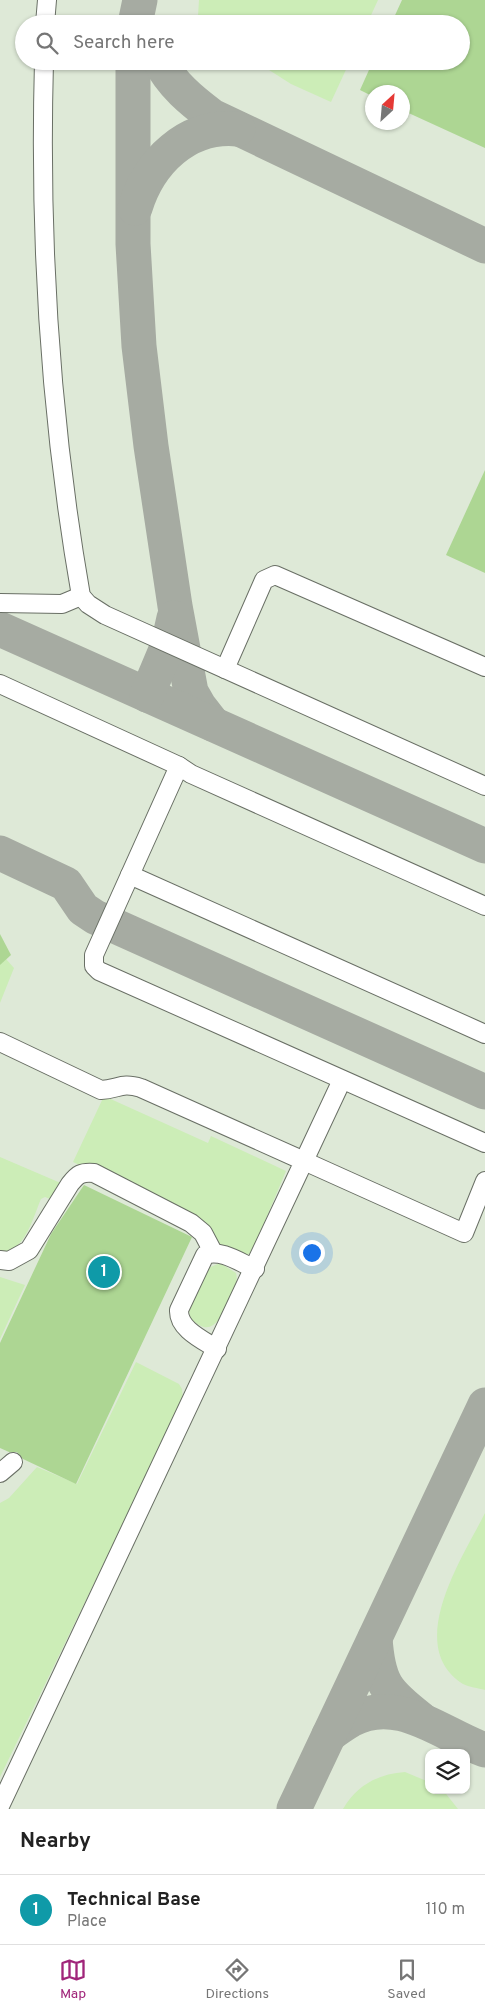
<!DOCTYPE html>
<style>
body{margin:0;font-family:Overpass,sans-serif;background:#f2f2f2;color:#222}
.controls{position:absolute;right:15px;bottom:15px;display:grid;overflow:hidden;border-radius:10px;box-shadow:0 1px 4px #0004}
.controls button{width:45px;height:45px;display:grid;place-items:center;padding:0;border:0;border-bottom:1px solid #e0e0e0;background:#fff;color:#222;font:25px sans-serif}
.compass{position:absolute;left:365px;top:85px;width:45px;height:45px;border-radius:50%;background:#fff;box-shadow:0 1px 4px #0004;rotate:26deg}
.you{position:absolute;left:311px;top:1252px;width:18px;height:18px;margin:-12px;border:4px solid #fff;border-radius:50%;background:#1a73e8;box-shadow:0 0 0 8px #1a73e833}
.badge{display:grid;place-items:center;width:32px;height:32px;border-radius:50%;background:#a0257a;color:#fff;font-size:16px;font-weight:700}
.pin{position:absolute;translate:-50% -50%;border:2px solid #fff;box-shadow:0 1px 5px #0006}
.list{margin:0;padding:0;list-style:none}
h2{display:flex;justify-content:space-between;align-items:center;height:65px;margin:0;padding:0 20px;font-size:21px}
h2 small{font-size:16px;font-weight:400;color:#767676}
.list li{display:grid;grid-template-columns:32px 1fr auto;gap:15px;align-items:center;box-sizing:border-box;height:70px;padding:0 20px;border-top:1px solid #e0e0e0}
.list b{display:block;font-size:19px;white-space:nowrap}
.list p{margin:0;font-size:16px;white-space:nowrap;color:#767676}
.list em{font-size:16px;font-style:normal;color:#767676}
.icon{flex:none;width:28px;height:28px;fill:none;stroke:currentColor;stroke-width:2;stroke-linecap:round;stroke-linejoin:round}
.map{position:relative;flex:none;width:485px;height:1809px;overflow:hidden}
.search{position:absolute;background:#fff;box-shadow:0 1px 4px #0004;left:15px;right:15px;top:15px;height:55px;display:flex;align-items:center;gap:12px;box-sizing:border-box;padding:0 18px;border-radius:28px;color:#767676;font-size:19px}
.sheet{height:135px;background:#fff}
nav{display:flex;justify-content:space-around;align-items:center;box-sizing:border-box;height:70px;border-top:1px solid #e0e0e0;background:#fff;font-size:14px;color:#767676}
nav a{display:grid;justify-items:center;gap:2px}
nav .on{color:#a0257a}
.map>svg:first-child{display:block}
.built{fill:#dee9d7;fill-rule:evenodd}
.green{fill:#ccedb7}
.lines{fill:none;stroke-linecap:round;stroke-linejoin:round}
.taxiway{stroke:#a6aba2;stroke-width:35}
.building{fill:#add693}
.minor-casing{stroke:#696f65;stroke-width:20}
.minor{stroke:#fff;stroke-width:18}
</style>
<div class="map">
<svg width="485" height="1809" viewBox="0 0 485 1809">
<rect width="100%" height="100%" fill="#ebf2e6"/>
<path class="built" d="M0,0h485v1809h-485zM24,24h437v37h-437zM372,92h30v30h-30zM429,1753h37v37h-37z"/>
<g class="green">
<polygon points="199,0 378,0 367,24 203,24 198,16"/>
<polygon points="255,61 350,61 331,102 291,84"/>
<polygon points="6,959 14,968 0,1003 0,963"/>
<polygon points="104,1096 208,1143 211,1136 286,1171 252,1252 247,1255 234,1254 221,1248 201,1223 73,1162"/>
<path d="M0,1157l63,27 -8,17 -10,-4 -4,2c-8,18 -16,54 -41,54z"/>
<path d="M220,1263l16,10c3,11 -4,21 -9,31 -8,18 -17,34 -37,14l-1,-10 17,-39z"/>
<polygon points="0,1277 25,1285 0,1339"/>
<polygon points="136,1362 179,1384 182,1389 183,1400 0,1777 0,1503 9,1498 37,1467 77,1484"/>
<path d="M485,1513v177c-7,-2 -16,-3 -22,-6 -60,-38 0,-127 22,-171z"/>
<path d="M405,1772l24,10v8h14l15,19h-115c14,-24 35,-35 62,-37z"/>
</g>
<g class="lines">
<g class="taxiway">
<polyline points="135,24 140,0"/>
<polyline points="133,61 133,244 139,346 151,446 175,606 191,692 199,706 213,724"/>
<path d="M160,61c11,23 32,40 52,55l273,130"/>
<path d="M135,208c14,-46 52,-84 103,-79"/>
<polyline points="0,629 485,846"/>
<polyline points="147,695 168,645 174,618"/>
<polyline points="0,853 66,884 83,909 95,917 485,1092"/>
<path d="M375,1638c3,45 11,54 46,81"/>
<path d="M329,1735c7,-5 14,-11 22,-15 47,-26 91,15 134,30"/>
<polyline points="294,1809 485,1405"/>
</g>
</g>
<g class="building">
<polygon points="402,0 485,0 485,148 402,110 402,92 372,92 372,96 360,90 373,61 461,61 461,24 391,24"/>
<polygon points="485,470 485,573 446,555"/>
<polygon points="0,934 11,955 0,965"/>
<polygon points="84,1185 192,1237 76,1484 23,1459 17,1452 9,1452 0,1448 0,1343 51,1234"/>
</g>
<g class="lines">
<g class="minor-casing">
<g id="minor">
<polyline points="45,24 47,0"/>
<path d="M44,61c-5,180 6,358 37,535l7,8 17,11 380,171"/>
<polyline points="0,603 62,604 81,596"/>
<polyline points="225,669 264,580 275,575 485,667"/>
<polyline points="0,684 179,766 191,774 485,906"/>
<polyline points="179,766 94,955 94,966 99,971 485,1143"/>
<polyline points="130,875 485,1034"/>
<path d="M0,1042l101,48c18,-1 20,-8 40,-2l163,73 -304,645"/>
<polyline points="342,1080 304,1161 464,1233 485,1181"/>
<path d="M0,1260l9,1 20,-11 41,-66c8,-10 11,-12 24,-11l97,50 12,10 10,19"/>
<path d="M217,1349c-14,-9 -39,-20 -38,-39l26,-55c16,-6 34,7 50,14"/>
<polyline points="0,1473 13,1462"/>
</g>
</g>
<use href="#minor" class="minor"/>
</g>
</svg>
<div class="controls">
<button><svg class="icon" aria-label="layers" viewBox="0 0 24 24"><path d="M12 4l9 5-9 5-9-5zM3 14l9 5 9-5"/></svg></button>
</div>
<svg class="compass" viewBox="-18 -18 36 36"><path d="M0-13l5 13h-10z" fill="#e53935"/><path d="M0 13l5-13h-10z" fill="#767676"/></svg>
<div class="you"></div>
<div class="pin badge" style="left:104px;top:1272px;background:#0f9aa8">1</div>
<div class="search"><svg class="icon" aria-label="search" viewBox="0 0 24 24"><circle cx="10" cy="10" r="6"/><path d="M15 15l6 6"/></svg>Search here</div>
</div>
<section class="sheet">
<h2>Nearby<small></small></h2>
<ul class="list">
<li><span class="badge" style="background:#0f9aa8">1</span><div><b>Technical Base</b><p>Place</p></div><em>110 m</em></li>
</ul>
</section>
<nav>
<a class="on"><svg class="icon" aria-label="map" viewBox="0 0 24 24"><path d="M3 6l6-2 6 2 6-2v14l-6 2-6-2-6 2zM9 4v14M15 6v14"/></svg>Map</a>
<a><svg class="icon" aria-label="directions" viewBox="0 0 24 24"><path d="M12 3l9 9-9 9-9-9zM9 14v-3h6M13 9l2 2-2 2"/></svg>Directions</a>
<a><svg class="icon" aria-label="saved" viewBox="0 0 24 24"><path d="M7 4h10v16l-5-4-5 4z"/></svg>Saved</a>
</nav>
